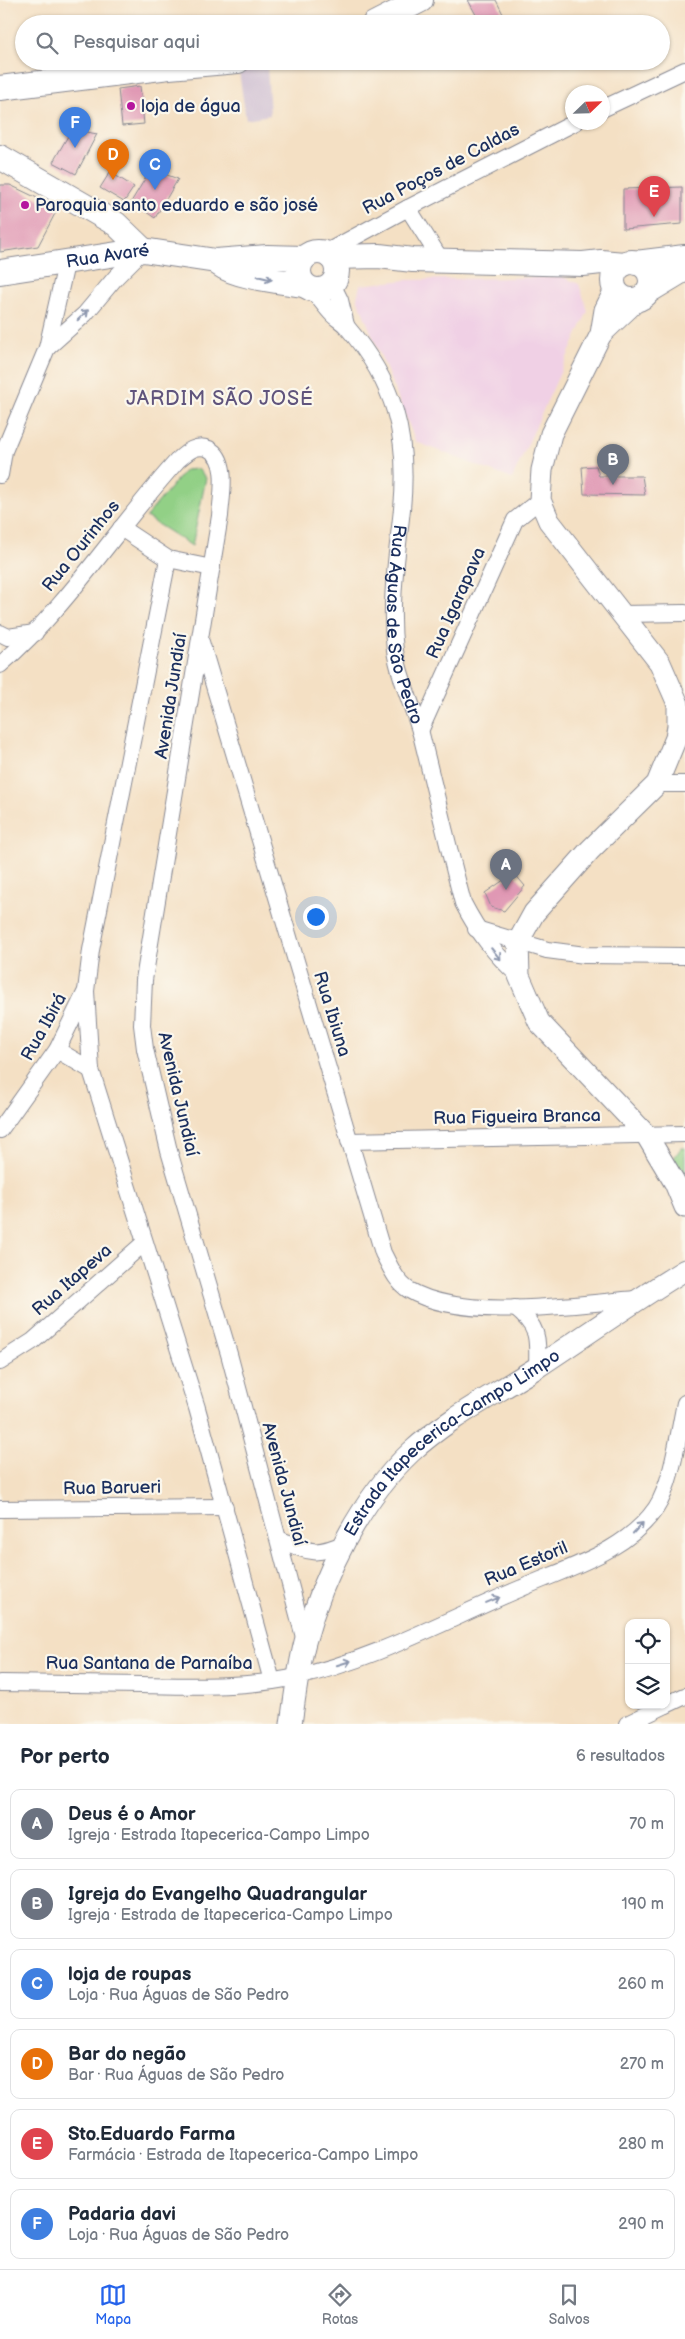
<!DOCTYPE html>
<html lang="pt">
<meta charset="utf-8">
<style>
body{margin:0;font-family:"Balsamiq Sans",sans-serif;background:#f6f6f7;color:#1f2937}
.controls{position:absolute;right:15px;bottom:15px;display:grid;overflow:hidden;border-radius:10px;box-shadow:0 1px 4px #0004}
.controls button{width:45px;height:45px;display:grid;place-items:center;padding:0;border:0;border-bottom:1px solid #e0e1e3;background:#fff;color:#1f2937;font:25px sans-serif}
.compass{position:absolute;left:565px;top:85px;width:45px;height:45px;border-radius:50%;background:#fff;box-shadow:0 1px 4px #0004;rotate:67deg}
.you{position:absolute;left:315px;top:916px;width:18px;height:18px;margin:-12px;border:4px solid #fff;border-radius:50%;background:#1a73e8;box-shadow:0 0 0 8px #1a73e833}
.badge{display:grid;place-items:center;width:32px;height:32px;border-radius:50%;background:#2563eb;color:#fff;font-size:16px;font-weight:700}
.pin{position:absolute;translate:-50% -41px;filter:drop-shadow(0 1px 2px #0008)}
.pin::after{content:'';position:absolute;top:26px;width:18px;height:15px;background:inherit;clip-path:polygon(0 0,100% 0,50% 100%)}
.list{margin:0;padding:0;list-style:none}
h2{display:flex;justify-content:space-between;align-items:center;height:65px;margin:0;padding:0 20px;font-size:21px}
h2 small{font-size:16px;font-weight:400;color:#747a83}
.list li{display:grid;grid-template-columns:32px 1fr auto;gap:15px;align-items:center;box-sizing:border-box;height:70px;margin:0 10px 10px;padding:0 10px;border:1px solid #e0e1e3;border-radius:10px}
.list b{display:block;font-size:19px;white-space:nowrap}
.list p{margin:0;font-size:16px;white-space:nowrap;color:#747a83}
.list em{font-size:16px;font-style:normal;color:#747a83}
.icon{flex:none;width:28px;height:28px;fill:none;stroke:currentColor;stroke-width:2;stroke-linecap:round;stroke-linejoin:round}
.map{position:relative;flex:none;width:685px;height:1724px;overflow:hidden}
.search{position:absolute;background:#fff;box-shadow:0 1px 4px #0004;left:15px;right:15px;top:15px;height:55px;display:flex;align-items:center;gap:12px;box-sizing:border-box;padding:0 18px;border-radius:28px;color:#747a83;font-size:19px}
.sheet{height:545px;background:#fff}
nav{display:flex;justify-content:space-around;align-items:center;box-sizing:border-box;height:70px;border-top:1px solid #e0e1e3;background:#fff;font-size:14px;color:#747a83}
nav a{display:grid;justify-items:center;gap:2px}
nav .on{color:#2563eb}
.map>svg:first-child{display:block}
.built{fill:#f0d0e5}
.industrial{fill:#cebed2}
.green{fill:#92d086;stroke:#568072}
.building{fill:#e098b4}
.lines{fill:none;stroke-linecap:round;stroke-linejoin:round}
.minor-casing{stroke:#888891;stroke-width:18}
.tertiary-casing{stroke:#888891;stroke-width:23}
.secondary-casing{stroke:#888891;stroke-width:26}
.minor{stroke:#fff;stroke-width:16}
.tertiary{stroke:#fff;stroke-width:21}
.secondary{stroke:#fff;stroke-width:24}
.oneway{stroke:#8d97ae}
.poi-dot{fill:#b5179e;stroke:#fbf7ec;stroke-width:2}
.labels{text-anchor:middle;dominant-baseline:central;stroke-width:4.5;stroke-linejoin:round;paint-order:stroke}
.poi-label{font-size:18px;fill:#1b2f5e;stroke:#fbf7ec;text-anchor:start}
.street-label{font-size:18px;fill:#1b2f5e;stroke:#fbf7ec}
.quarter-label{font-size:20px;letter-spacing:1px;fill:#60547c;stroke:#fbf7ec}
</style>
<div class="map">
<svg width="685" height="1724" viewBox="0 0 685 1724">
<rect width="100%" height="100%" fill="#fbf7ec"/>
<filter id="ink" filterUnits="userSpaceOnUse"><feTurbulence type="fractalNoise" baseFrequency=".02" numOctaves="2"/><feDisplacementMap in="SourceGraphic" scale="10" xChannelSelector="R" yChannelSelector="G"/><feConvolveMatrix kernelMatrix="1 2 1 2 8 2 1 2 1" color-interpolation-filters="sRGB"/></filter>
<filter id="wash" filterUnits="userSpaceOnUse"><feTurbulence type="fractalNoise" baseFrequency=".0096" numOctaves="4" result="noise"/><feDisplacementMap in="SourceGraphic" scale="20" xChannelSelector="R" yChannelSelector="G"/><feGaussianBlur stdDeviation="1.12" result="paint"/><feColorMatrix in="noise" values="0 0 0 0 0 0 0 0 0 0 0 0 0 0 0 0 0 1.4 0 .05"/><feComposite in="paint" operator="in"/></filter>
<g filter="url(#wash)">
<rect width="100%" height="100%" fill="#f4e0c4"/>
<polygon class="built" points="563,277 579,284 588,311 512,479 416,442 357,298 360,285 407,280"/>
<polygon class="industrial" points="267,66 270,115 246,119 239,72"/>
<g class="green">
<polygon points="198,469 206,478 192,546 146,517 185,470"/>
<polygon points="681,1148 685,1148 685,1188 673,1159"/>
</g>
<g id="blocks">
<g class="building">
<polygon points="468,0 496,0 508,24 481,24"/>
<polygon points="140,86 144,124 122,126 118,89"/>
<polygon points="72,129 97,134 76,174 53,162"/>
<polygon points="151,169 178,179 155,218 131,202"/>
<polygon points="110,172 134,187 124,202 100,188"/>
<polygon points="0,185 10,185 58,208 38,246 0,252"/>
<polygon points="682,187 682,224 623,229 623,189"/>
<polygon points="596,466 599,476 642,476 645,495 584,494 582,467"/>
<polygon points="514,873 525,886 504,911 491,907 485,893"/>
</g>
</g>
</g>
<g filter="url(#ink)">
<use href="#blocks" fill-opacity="0" stroke="#888891" stroke-width="1"/>
<g class="lines">
<g class="minor-casing">
<g id="minor">
<polyline points="602,109 685,70"/>
<polyline points="408,208 441,260"/>
<polyline points="325,253 408,208 576,122"/>
<polyline points="332,284 340,300 346,325"/>
<path id="s1" d="M311,289c8,8 14,18 22,26 4,4 10,7 14,12 48,56 62,109 55,182 -5,47 -13,94 -7,142 5,29 18,55 26,83 14,56 27,113 42,169 15,29 31,51 56,73"/>
<polyline points="47,348 85,314 116,277 143,250"/>
<polyline points="0,475 4,451 47,348 66,264"/>
<polyline points="121,528 168,559 212,568"/>
<polyline points="168,559 91,950 86,991 91,1070 197,1408 272,1681"/>
<polyline points="622,614 685,613"/>
<polyline points="0,633 8,637 35,633"/>
<path d="M201,642l182,611c7,13 13,29 26,37 54,32 166,14 227,9"/>
<path d="M0,665c69,-59 117,-138 177,-204 9,-8 19,-18 32,-12 21,11 12,48 11,67l-76,464 -2,45 3,24 24,102 60,203 76,287"/>
<polyline points="420,731 515,520 540,500"/>
<polyline points="657,784 685,784"/>
<polyline points="476,929 547,950 585,955 685,956"/>
<polyline points="57,1050 91,1070"/>
<polyline points="0,1130 57,1050 85,993"/>
<polyline points="349,1141 685,1134"/>
<path d="M515,1308c24,19 23,30 22,59"/>
<polyline points="0,1362 33,1341 144,1243"/>
<polyline points="0,1509 225,1507"/>
<path d="M279,1539c30,13 35,18 66,4"/>
<path d="M0,1683c47,1 95,1 142,2 52,1 103,3 154,-8 76,-16 154,-59 226,-89 47,-21 104,-36 134,-80 16,-24 23,-77 29,-105"/>
<polyline points="666,1705 685,1696"/>
<polyline points="627,1724 666,1705"/>
</g>
</g>
<g class="tertiary-casing">
<g id="tertiary">
<polyline points="615,290 605,310 601,334 551,434 542,470 540,500 549,521 660,663 678,704 678,726 676,738 657,784 590,850 534,913 518,942 519,976 539,1022 647,1136 675,1183 685,1207"/>
<polyline points="601,334 637,300"/>
<path id="s2" d="M291,1724c4,-28 7,-55 14,-82 18,-67 55,-142 106,-190 37,-34 83,-57 125,-84 50,-33 98,-67 149,-98"/>
</g>
</g>
<g class="secondary-casing">
<g id="secondary">
<polyline points="374,24 421,0"/>
<polyline points="0,88 169,67 238,61"/>
<polyline points="0,157 116,224 143,250"/>
<circle cx="318" cy="271" r="19"/>
<polyline points="331,257 379,256 413,260 583,264 601,262 624,264"/>
<circle cx="632" cy="281" r="19"/>
<polyline points="636,263 685,257"/>
<path d="M219,264c19,14 62,17 85,21"/>
<path id="s3" d="M0,272l143,-22 73,11 51,-4 37,1"/>
<polyline points="647,292 685,269"/>
</g>
</g>
<use href="#minor" class="minor"/>
<use href="#tertiary" class="tertiary"/>
<use href="#secondary" class="secondary"/>
</g>
<defs><path id="oneway-shaft" d="M-6 0H5M1.5-3L5.5 0L1.5 3" fill="none" stroke-width="1.6" stroke-linecap="round" stroke-linejoin="round" transform="scale(1.25)"/></defs>
<g class="oneway">
<use href="#oneway-shaft" transform="translate(265 278) rotate(13)"/>
<use href="#oneway-shaft" transform="translate(83 315) rotate(-44)"/>
<use href="#oneway-shaft" transform="translate(496 954) rotate(50)"/>
<use href="#oneway-shaft" transform="translate(638 1528) rotate(-47)"/>
<use href="#oneway-shaft" transform="translate(493 1600) rotate(-23)"/>
<use href="#oneway-shaft" transform="translate(344 1663) rotate(-17)"/>
</g>
</g>
<g class="poi-dot">
<circle cx="131" cy="106" r="5"/>
<circle cx="25" cy="205" r="5"/>
</g>
<g class="labels">
<g class="poi-label">
<text x="141" y="106">loja de água</text>
<text x="35" y="205">Paroquia santo eduardo e são josé</text>
</g>
<g class="street-label">
<text transform="translate(441 169) rotate(-28)">Rua Poços de Caldas</text>
<text stroke="none"><textPath href="#s3" startOffset="109">Rua Avaré</textPath></text>
<text transform="translate(81 546) rotate(-51)">Rua Ourinhos</text>
<text transform="translate(456 603) rotate(-66)">Rua Igarapava</text>
<text stroke="none"><textPath href="#s1" startOffset="366">Rua Águas de São Pedro</textPath></text>
<text transform="translate(171 696) rotate(-81)">Avenida Jundiaí</text>
<text transform="translate(332 1014) rotate(73)">Rua Ibiuna</text>
<text transform="translate(44 1027) rotate(-61)">Rua Ibirá</text>
<text transform="translate(178 1094) rotate(77)">Avenida Jundiaí</text>
<text transform="translate(517 1117) rotate(-1)">Rua Figueira Branca</text>
<text transform="translate(72 1280) rotate(-41)">Rua Itapeva</text>
<text stroke="none"><textPath href="#s2" startOffset="340">Estrada Itapecerica-Campo Limpo</textPath></text>
<text transform="translate(284 1484) rotate(75)">Avenida Jundiaí</text>
<text transform="translate(112 1488) rotate(-1)">Rua Barueri</text>
<text transform="translate(526 1564) rotate(-23)">Rua Estoril</text>
<text x="149" y="1663">Rua Santana de Parnaíba</text>
</g>
<g class="quarter-label">
<text x="220" y="399">JARDIM SÃO JOSÉ</text>
</g>
</g>
</svg>
<div class="controls">
<button><svg class="icon" aria-label="locate" viewBox="0 0 24 24"><circle cx="12" cy="12" r="6"/><path d="M12 2v4M12 18v4M2 12h4M18 12h4"/></svg></button>
<button><svg class="icon" aria-label="layers" viewBox="0 0 24 24"><path d="M12 4l9 5-9 5-9-5zM3 14l9 5 9-5"/></svg></button>
</div>
<svg class="compass" viewBox="-18 -18 36 36"><path d="M0-13l5 13h-10z" fill="#e53935"/><path d="M0 13l5-13h-10z" fill="#747a83"/></svg>
<div class="you"></div>
<div class="pin badge" style="left:506px;top:890px;background:#6b7280">A</div>
<div class="pin badge" style="left:613px;top:485px;background:#6b7280">B</div>
<div class="pin badge" style="left:155px;top:190px;background:#3f7fe0">C</div>
<div class="pin badge" style="left:113px;top:180px;background:#e8710a">D</div>
<div class="pin badge" style="left:654px;top:217px;background:#e0444e">E</div>
<div class="pin badge" style="left:75px;top:148px;background:#3f7fe0">F</div>
<div class="search"><svg class="icon" aria-label="search" viewBox="0 0 24 24"><circle cx="10" cy="10" r="6"/><path d="M15 15l6 6"/></svg>Pesquisar aqui</div>
</div>
<section class="sheet">
<h2>Por perto<small>6 resultados</small></h2>
<ul class="list">
<li><span class="badge" style="background:#6b7280">A</span><div><b>Deus é o Amor</b><p>Igreja · Estrada Itapecerica-Campo Limpo</p></div><em>70 m</em></li>
<li><span class="badge" style="background:#6b7280">B</span><div><b>Igreja do Evangelho Quadrangular</b><p>Igreja · Estrada de Itapecerica-Campo Limpo</p></div><em>190 m</em></li>
<li><span class="badge" style="background:#3f7fe0">C</span><div><b>loja de roupas</b><p>Loja · Rua Águas de São Pedro</p></div><em>260 m</em></li>
<li><span class="badge" style="background:#e8710a">D</span><div><b>Bar do negão</b><p>Bar · Rua Águas de São Pedro</p></div><em>270 m</em></li>
<li><span class="badge" style="background:#e0444e">E</span><div><b>Sto.Eduardo Farma</b><p>Farmácia · Estrada de Itapecerica-Campo Limpo</p></div><em>280 m</em></li>
<li><span class="badge" style="background:#3f7fe0">F</span><div><b>Padaria davi</b><p>Loja · Rua Águas de São Pedro</p></div><em>290 m</em></li>
</ul>
</section>
<nav>
<a class="on"><svg class="icon" aria-label="map" viewBox="0 0 24 24"><path d="M3 6l6-2 6 2 6-2v14l-6 2-6-2-6 2zM9 4v14M15 6v14"/></svg>Mapa</a>
<a><svg class="icon" aria-label="directions" viewBox="0 0 24 24"><path d="M12 3l9 9-9 9-9-9zM9 14v-3h6M13 9l2 2-2 2"/></svg>Rotas</a>
<a><svg class="icon" aria-label="saved" viewBox="0 0 24 24"><path d="M7 4h10v16l-5-4-5 4z"/></svg>Salvos</a>
</nav>
